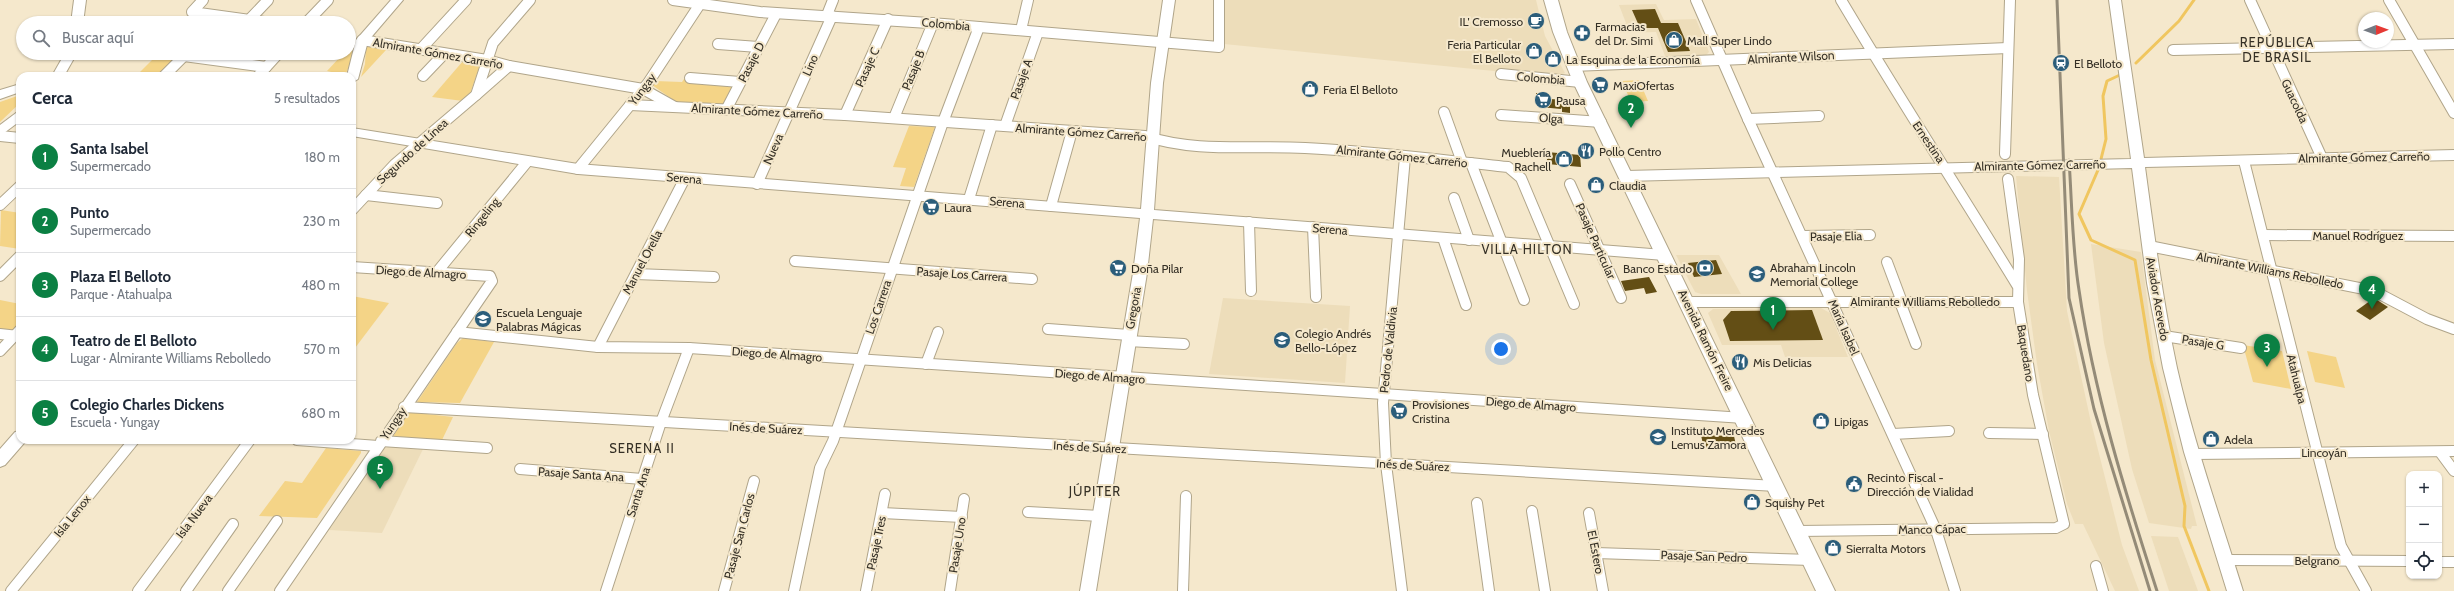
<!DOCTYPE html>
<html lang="es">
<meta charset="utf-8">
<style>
body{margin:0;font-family:Cabin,sans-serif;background:#f6f6f7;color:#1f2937}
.controls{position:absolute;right:12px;bottom:12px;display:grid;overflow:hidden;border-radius:8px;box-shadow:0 1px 3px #0004}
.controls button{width:36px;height:36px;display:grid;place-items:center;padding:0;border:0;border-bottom:1px solid #e0e1e3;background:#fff;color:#1f2937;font:20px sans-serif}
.compass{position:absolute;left:2358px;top:12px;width:36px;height:36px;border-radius:50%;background:#fff;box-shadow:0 1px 3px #0004;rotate:89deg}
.you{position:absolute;left:1501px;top:349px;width:14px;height:14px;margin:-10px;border:3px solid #fff;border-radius:50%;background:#1a73e8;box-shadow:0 0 0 6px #1a73e833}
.badge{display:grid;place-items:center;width:26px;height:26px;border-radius:50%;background:#0b8043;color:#fff;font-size:13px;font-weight:700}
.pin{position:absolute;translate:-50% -33px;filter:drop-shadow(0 1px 2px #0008)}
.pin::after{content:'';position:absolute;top:21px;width:14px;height:12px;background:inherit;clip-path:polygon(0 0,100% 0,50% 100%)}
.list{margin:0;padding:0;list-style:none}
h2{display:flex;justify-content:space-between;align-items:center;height:52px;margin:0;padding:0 16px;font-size:17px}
h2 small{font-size:13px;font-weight:400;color:#747a83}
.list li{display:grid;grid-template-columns:26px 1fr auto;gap:12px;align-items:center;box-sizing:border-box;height:64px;padding:0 16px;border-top:1px solid #e0e1e3}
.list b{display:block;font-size:15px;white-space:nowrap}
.list p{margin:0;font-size:13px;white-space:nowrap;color:#747a83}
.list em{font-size:13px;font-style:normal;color:#747a83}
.icon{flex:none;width:22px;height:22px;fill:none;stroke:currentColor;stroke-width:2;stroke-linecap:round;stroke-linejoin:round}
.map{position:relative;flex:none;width:2454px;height:591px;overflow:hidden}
.search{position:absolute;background:#fff;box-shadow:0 1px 3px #0004;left:16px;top:16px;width:340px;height:44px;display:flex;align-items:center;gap:10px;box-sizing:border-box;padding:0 14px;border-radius:22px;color:#747a83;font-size:15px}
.panel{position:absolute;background:#fff;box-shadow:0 1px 3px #0004;left:16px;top:72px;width:340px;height:372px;border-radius:12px}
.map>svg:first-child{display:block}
.built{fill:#edddba}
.green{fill:#f4d487}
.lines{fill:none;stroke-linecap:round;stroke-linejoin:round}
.stream{stroke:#f0c65f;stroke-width:3}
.building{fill:#634e15}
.street-casing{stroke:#b0a58a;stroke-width:12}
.secondary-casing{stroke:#b0a58a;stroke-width:2}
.primary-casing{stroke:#b0a58a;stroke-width:2}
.street{stroke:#fff;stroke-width:10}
.secondary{fill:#fff;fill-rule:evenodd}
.primary{fill:#fff;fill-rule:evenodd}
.rail{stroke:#948b78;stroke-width:3}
.labels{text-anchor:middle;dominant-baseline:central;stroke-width:4;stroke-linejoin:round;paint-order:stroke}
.poi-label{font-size:12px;fill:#353026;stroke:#f5e8cc;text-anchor:start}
.street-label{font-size:12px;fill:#353026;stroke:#f5e8cc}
.neighbourhood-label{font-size:13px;letter-spacing:1px;fill:#353026;stroke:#f5e8cc}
</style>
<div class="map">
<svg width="2454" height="591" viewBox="0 0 2454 591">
<rect width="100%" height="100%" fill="#f5e8cc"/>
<g class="built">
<polygon points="1225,0 1536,0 1545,36 1565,73 1554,77 1224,44"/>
<polygon points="1656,4 1664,20 1696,19 1709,52 1706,55 1665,56 1656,32 1620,33 1616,24 1626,23 1619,5"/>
<polygon points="2016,176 2059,177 2067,311 2090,418 2122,545 2139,591 2115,591 2083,524 2075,524 2067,504 2049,431 2037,364 2027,291"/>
<polygon points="2091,244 2141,252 2155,360 2197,526 2192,526 2191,529 2149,523 2132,469 2104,343"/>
<polygon points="1676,255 1719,255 1741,294 1701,294 1695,292"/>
<polygon points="1223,298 1350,306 1345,383 1209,374"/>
<polygon points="1821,308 1830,313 1848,357 1785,357 1781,345 1722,345 1708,313 1713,309"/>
<polygon points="394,445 424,447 382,533 329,530 385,448"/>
<polygon points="2151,536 2178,537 2198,591 2169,591"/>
</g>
<g class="green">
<path d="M349,41l4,1c-1,12 -2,23 -8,33l-18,-4 13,-14 -4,-1 3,-3h10z"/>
<polygon points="366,46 386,50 361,77 365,64"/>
<polygon points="155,57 173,60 157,76 136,76"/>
<polygon points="463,61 480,65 470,94 463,101 432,97"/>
<polygon points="684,79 736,84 725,107 679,104 652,85 655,81 682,82"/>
<polygon points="1639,80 1648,101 1631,102 1622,81"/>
<polygon points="20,95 20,103 0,122 0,102"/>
<polygon points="909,126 935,127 914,187 900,186 906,168 893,167"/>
<polygon points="1,210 20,213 20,249 0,246"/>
<polygon points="352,296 389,303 352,352"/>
<polygon points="0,300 20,304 20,325 14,331 0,329"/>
<polygon points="463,338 494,342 460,403 417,402 457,343"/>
<polygon points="2243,345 2282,351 2291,389 2253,382"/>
<polygon points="2307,351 2336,357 2345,388 2315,382"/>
<polygon points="409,412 453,417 442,440 392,438"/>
<polygon points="326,448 361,451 361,453 317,518 259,516 285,481 302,483"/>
</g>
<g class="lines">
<g class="stream">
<polyline points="2136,63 2179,21 2194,0"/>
<polyline points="2101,159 2106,139 2103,96 2107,81 2122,74"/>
<polyline points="2098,170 2079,214 2091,240 2135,260 2151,360 2185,506 2184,526 2209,591"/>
</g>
</g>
<g class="building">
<polygon points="1655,9 1661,23 1678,23 1690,51 1668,52 1658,28 1640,28 1632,10"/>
<polygon points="1536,93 1546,93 1548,99 1573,100 1573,106 1570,106 1570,113 1562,112 1562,107 1561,109 1540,107"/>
<polygon points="1547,152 1580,155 1581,167 1547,164"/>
<polygon points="1716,260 1722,274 1694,277 1688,263"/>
<polygon points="1649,277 1657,292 1646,294 1644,288 1625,291 1621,281"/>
<polygon points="2374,298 2388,307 2370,320 2356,311"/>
<polygon points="1812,310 1823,340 1730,341 1723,320 1731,311"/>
<polygon points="1701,435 1734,436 1737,450 1704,449"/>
</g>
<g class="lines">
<g class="street-casing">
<g id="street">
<polyline points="203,0 192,12 271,23"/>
<polyline points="673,0 760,12 944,24 1219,47 1219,0"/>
<polyline points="1696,0 1748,119 1936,530 1955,591"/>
<path d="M1841,0c57,96 118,190 176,285"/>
<polyline points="2250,0 2322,158"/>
<polyline points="2389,0 2454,113"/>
<polyline points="827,15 833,0"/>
<polyline points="249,20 268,0"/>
<polyline points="306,23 328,0"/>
<polyline points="1021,30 1028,0"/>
<polyline points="362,40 487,60 509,66 643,89 675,107"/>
<polyline points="718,44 758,47"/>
<polyline points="420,50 466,0"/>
<polyline points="2173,50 2454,44"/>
<polyline points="184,56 266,67"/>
<polyline points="1573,66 2008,48"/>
<polyline points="1501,74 1580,82"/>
<polyline points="164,76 187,53"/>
<polyline points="258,76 279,53"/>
<polyline points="423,76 444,54"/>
<polyline points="690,78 740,82"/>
<polyline points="476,95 509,66"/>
<path d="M630,105l215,10 300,21c51,17 107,9 160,12 68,3 135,12 203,19l13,11 53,126"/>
<polyline points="726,110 776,14"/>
<polyline points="1444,112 1462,162"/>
<polyline points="845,115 888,19"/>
<polyline points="1501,115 1601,122"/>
<polyline points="894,118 933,23"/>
<polyline points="1748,119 1819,116"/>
<polyline points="1005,126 1038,32"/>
<polyline points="0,136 20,138"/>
<polyline points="2005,154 2010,0"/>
<polyline points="2244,161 2341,546 2366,591"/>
<polyline points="1471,163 1524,300"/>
<polyline points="578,169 648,83 700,4"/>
<polyline points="757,184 832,16"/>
<polyline points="1570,184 1621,298"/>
<polyline points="366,195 437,203"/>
<polyline points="1454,198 1469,240"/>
<polyline points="969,199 992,125"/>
<polyline points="0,205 20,186"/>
<polyline points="1051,206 1072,131"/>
<polyline points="352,210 395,164 476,95 493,43 530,0"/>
<polyline points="1249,222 1251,291"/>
<polyline points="1313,227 1316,297"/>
<polyline points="2263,235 2454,236"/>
<polyline points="1803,236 1870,235"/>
<polyline points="1443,238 1466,305"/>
<polyline points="2149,246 2374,291 2427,319 2454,329"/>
<polyline points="795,261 1032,279"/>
<polyline points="1887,262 1902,302"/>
<polyline points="437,272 527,162"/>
<polyline points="636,274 714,277"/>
<polyline points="0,276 20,256"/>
<polyline points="1688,302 2018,302"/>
<polyline points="1900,302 1916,344"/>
<polyline points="1048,329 1129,335"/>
<polyline points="457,332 598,347 689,348 1744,418"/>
<polyline points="0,334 18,336"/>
<polyline points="2164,336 2241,348"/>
<polyline points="1128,341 1184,344"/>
<polyline points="598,347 685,178"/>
<polyline points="0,351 20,330"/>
<polyline points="926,364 938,332"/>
<polyline points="404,407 1776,486"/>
<polyline points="1989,433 2043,434"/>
<polyline points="1893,434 1949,431"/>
<polyline points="297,440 378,446"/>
<polyline points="381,441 487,448"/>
<polyline points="2440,452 2454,471"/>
<polyline points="2194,454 2454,451"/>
<polyline points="520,469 642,479"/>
<polyline points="1477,503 1489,591"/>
<polyline points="1532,511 1545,591"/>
<polyline points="1028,512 1100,516"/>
<polyline points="882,513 962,517"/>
<polyline points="1589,513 1603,591"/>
<polyline points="1798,531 2056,528 2064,524 2033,395 2018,302 2019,259 2008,179"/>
<polyline points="1596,553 1812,560"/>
<polyline points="2225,560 2409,561"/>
<polyline points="2439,562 2454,562"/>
<polyline points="2096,566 2103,591"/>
<polyline points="11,591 134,440"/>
<polyline points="138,591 250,440"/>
<polyline points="186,591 233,524"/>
<polyline points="228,591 277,521"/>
<polyline points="280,591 492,281 490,276 352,267"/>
<polyline points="606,591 661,422 689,348"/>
<polyline points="724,591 754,481"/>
<polyline points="794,591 820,468 833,441 943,122 979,27"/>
<polyline points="866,591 885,494"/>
<polyline points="950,591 964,499"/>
<polyline points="1183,591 1186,496"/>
<polyline points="1402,591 1386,464 1383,403 1405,157"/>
</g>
</g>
<g class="secondary-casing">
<g id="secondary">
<polygon points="74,0 86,0 83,23 71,23"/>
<polygon points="391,0 403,0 368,41 358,79 352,83 352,76 347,76 356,40"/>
<polygon points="1163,0 1175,0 1163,83 1154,210 1664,250 1671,255 1664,260 1153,219 1147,273 1096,591 1080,591 1133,273 1140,218 578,174 352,136 352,128 578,164 1141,209 1151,83"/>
<path d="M2109,0h12l23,158 310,-8v10l-309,7c9,67 18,135 32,201 17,75 43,149 66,223h-16l-43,-139 -21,-84 -16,-85 -15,-115 -506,13 -7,-5 7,-5 505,-12z"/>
<polygon points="65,53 77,53 64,76 52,76"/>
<polygon points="20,84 20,92 0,99 0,90"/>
<polygon points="20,110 20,121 0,136 0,125"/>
<polygon points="20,431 20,440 25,442 5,465 0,467 0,449 15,432"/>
</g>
</g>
<g class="primary-casing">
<polygon id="primary" points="1544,0 1558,0 1567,32 1587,82 1835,591 1816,591 1573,82 1553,32"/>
</g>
<use href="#street" class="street"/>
<use href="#secondary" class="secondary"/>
<use href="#primary" class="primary"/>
<g class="rail">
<polyline points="2057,0 2069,298 2094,409 2150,591"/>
<path d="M2069,160c3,43 3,87 10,130 15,103 46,202 78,301"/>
</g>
</g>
<defs>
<g id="cafe-disc" transform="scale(0.9)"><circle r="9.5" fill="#2b5d7a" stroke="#f5e8cc"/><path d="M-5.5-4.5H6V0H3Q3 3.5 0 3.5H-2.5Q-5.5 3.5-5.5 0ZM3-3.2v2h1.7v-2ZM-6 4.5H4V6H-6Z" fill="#fff"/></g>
<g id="pharmacy-disc" transform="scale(0.9)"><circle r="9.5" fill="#2b5d7a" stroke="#f5e8cc"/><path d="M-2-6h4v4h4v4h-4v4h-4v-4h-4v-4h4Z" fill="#fff"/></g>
<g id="shop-disc" transform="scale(0.9)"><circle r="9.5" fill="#2b5d7a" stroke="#f5e8cc"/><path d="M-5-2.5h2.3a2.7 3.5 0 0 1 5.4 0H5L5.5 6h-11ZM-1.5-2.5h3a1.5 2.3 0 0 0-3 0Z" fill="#fff"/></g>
<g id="station-disc" transform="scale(0.9)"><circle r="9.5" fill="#2b5d7a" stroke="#f5e8cc"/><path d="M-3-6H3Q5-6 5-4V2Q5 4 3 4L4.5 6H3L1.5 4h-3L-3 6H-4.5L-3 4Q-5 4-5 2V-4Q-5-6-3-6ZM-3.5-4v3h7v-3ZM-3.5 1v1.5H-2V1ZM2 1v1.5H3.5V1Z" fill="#fff"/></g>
<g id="supermarket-disc" transform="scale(0.9)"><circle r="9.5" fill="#2b5d7a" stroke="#f5e8cc"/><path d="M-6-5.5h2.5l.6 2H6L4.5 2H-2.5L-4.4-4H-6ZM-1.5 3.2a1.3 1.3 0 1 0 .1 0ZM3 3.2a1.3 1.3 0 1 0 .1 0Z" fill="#fff"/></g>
<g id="restaurant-disc" transform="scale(0.9)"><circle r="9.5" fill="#2b5d7a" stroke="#f5e8cc"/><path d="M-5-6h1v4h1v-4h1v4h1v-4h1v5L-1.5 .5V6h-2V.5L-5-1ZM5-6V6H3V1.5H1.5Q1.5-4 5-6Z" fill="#fff"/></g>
<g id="bank-disc" transform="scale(0.9)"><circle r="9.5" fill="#2b5d7a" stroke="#f5e8cc"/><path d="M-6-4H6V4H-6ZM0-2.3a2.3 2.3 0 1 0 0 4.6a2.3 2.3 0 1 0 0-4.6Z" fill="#fff"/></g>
<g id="school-disc" transform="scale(0.9)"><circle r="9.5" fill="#2b5d7a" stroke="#f5e8cc"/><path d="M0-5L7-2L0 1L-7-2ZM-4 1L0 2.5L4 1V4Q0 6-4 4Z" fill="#fff"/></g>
<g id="civic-disc" transform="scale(0.9)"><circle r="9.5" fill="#2b5d7a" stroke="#f5e8cc"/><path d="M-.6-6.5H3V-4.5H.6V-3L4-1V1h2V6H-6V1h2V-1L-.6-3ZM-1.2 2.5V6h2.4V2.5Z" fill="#fff"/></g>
</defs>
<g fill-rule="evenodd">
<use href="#cafe-disc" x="1536" y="21"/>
<use href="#pharmacy-disc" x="1582" y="33"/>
<use href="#shop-disc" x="1674" y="40"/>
<use href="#shop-disc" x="1534" y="51"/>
<use href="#shop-disc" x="1553" y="59"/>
<use href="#station-disc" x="2061" y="63"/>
<use href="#supermarket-disc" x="1600" y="85"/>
<use href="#shop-disc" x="1310" y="89"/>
<use href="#supermarket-disc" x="1543" y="100"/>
<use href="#restaurant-disc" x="1586" y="151"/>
<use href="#shop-disc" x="1564" y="159"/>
<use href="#shop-disc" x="1596" y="185"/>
<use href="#supermarket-disc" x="931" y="207"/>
<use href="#supermarket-disc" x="1118" y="268"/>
<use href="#bank-disc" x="1705" y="268"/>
<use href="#school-disc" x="1757" y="274"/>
<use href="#school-disc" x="483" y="319"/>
<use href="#school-disc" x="1282" y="340"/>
<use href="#restaurant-disc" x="1740" y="362"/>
<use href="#supermarket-disc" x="1399" y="411"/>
<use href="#shop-disc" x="1821" y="421"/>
<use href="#school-disc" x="1658" y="437"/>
<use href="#shop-disc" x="2211" y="439"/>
<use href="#civic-disc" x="1854" y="484"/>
<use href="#shop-disc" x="1752" y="502"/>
<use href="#shop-disc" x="1833" y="548"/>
</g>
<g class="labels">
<g class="poi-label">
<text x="1523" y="21" text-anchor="end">IL' Cremosso</text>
<text x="1595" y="26">Farmacias<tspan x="1595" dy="14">del Dr. Simi</tspan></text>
<text x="1687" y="40">Mall Super Lindo</text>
<text x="1521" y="44" text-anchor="end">Feria Particular<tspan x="1521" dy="14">El Belloto</tspan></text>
<text x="1566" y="59">La Esquina de la Economía</text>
<text x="2074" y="63">El Belloto</text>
<text x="1613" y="85">MaxiOfertas</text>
<text x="1323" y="89">Feria El Belloto</text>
<text x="1556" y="100">Pausa</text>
<text x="1599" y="151">Pollo Centro</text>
<text x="1551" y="152" text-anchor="end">Mueblería<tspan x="1551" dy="14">Rachell</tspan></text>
<text x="1609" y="185">Claudia</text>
<text x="944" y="207">Laura</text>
<text x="1770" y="267">Abraham Lincoln<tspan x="1770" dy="14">Memorial College</tspan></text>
<text x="1131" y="268">Doña Pilar</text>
<text x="1692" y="268" text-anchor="end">Banco Estado</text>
<text x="496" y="312">Escuela Lenguaje<tspan x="496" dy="14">Palabras Mágicas</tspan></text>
<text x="1295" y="333">Colegio Andrés<tspan x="1295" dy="14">Bello-López</tspan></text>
<text x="1753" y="362">Mis Delicias</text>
<text x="1412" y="404">Provisiones<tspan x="1412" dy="14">Cristina</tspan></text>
<text x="1834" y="421">Lipigas</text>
<text x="1671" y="430">Instituto Mercedes<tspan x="1671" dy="14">Lemus Zamora</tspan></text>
<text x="2224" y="439">Adela</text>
<text x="1867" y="477">Recinto Fiscal -<tspan x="1867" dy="14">Dirección de Vialidad</tspan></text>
<text x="1765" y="502">Squishy Pet</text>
<text x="1846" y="548">Sierralta Motors</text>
</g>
<g class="street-label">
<text transform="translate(946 24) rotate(5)">Colombia</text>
<text transform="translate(438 53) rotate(10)">Almirante Gómez Carreño</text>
<text transform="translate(1791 57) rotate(-3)">Almirante Wilson</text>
<text transform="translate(751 62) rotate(-63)">Pasaje D</text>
<text transform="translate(810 65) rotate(-66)">Lino</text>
<text transform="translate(867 67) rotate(-66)">Pasaje C</text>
<text transform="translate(913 70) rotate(-68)">Pasaje B</text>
<text transform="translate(1541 78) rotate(5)">Colombia</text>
<text transform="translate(1021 79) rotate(-70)">Pasaje A</text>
<text transform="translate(642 89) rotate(-53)">Yungay</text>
<text transform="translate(2295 101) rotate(65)">Guacolda</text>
<text transform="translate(757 111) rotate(3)">Almirante Gómez Carreño</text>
<text transform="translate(1551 118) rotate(4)">Olga</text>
<text transform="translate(1081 132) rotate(4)">Almirante Gómez Carreño</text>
<text transform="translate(1929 142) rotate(56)">Ernestina</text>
<text transform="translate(773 149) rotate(-66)">Nueva</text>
<text transform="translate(412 151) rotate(-42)">Segundo de Línea</text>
<text transform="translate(1402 156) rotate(6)">Almirante Gómez Carreño</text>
<text transform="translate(2364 157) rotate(-1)">Almirante Gómez Carreño</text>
<text transform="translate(2040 165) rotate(-1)">Almirante Gómez Carreño</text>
<text transform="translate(684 178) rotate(5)">Serena</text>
<text transform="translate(1007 202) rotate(5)">Serena</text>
<text transform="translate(482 217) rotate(-51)">Ringeling</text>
<text transform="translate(1330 229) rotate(5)">Serena</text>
<text x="2358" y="235">Manuel Rodríguez</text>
<text transform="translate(1836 236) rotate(-1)">Pasaje Elia</text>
<text transform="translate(1596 241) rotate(66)">Pasaje Particular</text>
<text transform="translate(642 262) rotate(-62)">Manuel Orella</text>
<text transform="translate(2270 270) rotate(11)">Almirante Williams Rebolledo</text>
<text transform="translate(421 272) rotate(3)">Diego de Almagro</text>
<text transform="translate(962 274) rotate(4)">Pasaje Los Carrera</text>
<text transform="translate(2158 299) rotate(80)">Aviador Acevedo</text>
<text x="1925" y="301">Almirante Williams Rebolledo</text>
<text transform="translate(878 307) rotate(-71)">Los Carrera</text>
<text transform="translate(1133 308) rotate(-80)">Gregoria</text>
<text transform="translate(1844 327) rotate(66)">María Isabel</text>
<text transform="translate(1706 340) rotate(64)">Avenida Ramón Freire</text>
<text transform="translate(2203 342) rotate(9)">Pasaje G</text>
<text transform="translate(1388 350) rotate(-84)">Pedro de Valdivia</text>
<text transform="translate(2026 353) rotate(81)">Baquedano</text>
<text transform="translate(777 354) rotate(4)">Diego de Almagro</text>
<text transform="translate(1100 376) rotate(4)">Diego de Almagro</text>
<text transform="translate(2297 379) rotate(76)">Atahualpa</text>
<text transform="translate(1531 404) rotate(4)">Diego de Almagro</text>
<text transform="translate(393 423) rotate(-56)">Yungay</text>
<text transform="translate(766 428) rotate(3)">Inés de Suárez</text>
<text transform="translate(1090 447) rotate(3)">Inés de Suárez</text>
<text x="2324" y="452">Lincoyán</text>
<text transform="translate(1413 465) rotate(3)">Inés de Suárez</text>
<text transform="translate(581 474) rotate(4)">Pasaje Santa Ana</text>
<text transform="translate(638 492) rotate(-72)">Santa Ana</text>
<text transform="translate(72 516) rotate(-51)">Isla Lenox</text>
<text transform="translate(194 516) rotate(-53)">Isla Nueva</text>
<text transform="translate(1932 529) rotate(-1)">Manco Cápac</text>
<text transform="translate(739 536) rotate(-75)">Pasaje San Carlos</text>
<text transform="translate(876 543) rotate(-78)">Pasaje Tres</text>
<text transform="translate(957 545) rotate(-81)">Pasaje Uno</text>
<text transform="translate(1596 552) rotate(79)">El Estero</text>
<text transform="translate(1704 556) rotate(2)">Pasaje San Pedro</text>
<text x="2317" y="560">Belgrano</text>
</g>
<g class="neighbourhood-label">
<text x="2277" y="42">REPÚBLICA<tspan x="2277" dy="15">DE BRASIL</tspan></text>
<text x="1527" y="249">VILLA HILTON</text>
<text x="642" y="448">SERENA II</text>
<text x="1095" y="491">JÚPITER</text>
</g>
</g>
</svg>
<div class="controls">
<button>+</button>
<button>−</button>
<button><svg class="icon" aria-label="locate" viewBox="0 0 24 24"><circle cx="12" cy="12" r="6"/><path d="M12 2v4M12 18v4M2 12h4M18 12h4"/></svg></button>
</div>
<svg class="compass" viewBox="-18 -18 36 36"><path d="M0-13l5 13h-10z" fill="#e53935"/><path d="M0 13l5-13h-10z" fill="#747a83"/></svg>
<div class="you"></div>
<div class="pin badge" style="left:1773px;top:330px">1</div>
<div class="pin badge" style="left:1631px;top:128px">2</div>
<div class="pin badge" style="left:2267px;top:367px">3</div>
<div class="pin badge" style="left:2372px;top:309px">4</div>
<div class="pin badge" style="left:380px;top:489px">5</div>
<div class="search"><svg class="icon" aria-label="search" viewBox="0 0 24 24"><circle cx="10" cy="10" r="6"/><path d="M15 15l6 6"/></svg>Buscar aquí</div>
<section class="panel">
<h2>Cerca<small>5 resultados</small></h2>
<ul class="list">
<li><span class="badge">1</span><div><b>Santa Isabel</b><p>Supermercado</p></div><em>180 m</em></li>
<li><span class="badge">2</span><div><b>Punto</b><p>Supermercado</p></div><em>230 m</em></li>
<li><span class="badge">3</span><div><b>Plaza El Belloto</b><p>Parque · Atahualpa</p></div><em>480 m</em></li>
<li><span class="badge">4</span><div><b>Teatro de El Belloto</b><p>Lugar · Almirante Williams Rebolledo</p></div><em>570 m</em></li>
<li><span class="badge">5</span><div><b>Colegio Charles Dickens</b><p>Escuela · Yungay</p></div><em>680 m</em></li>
</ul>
</section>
</div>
